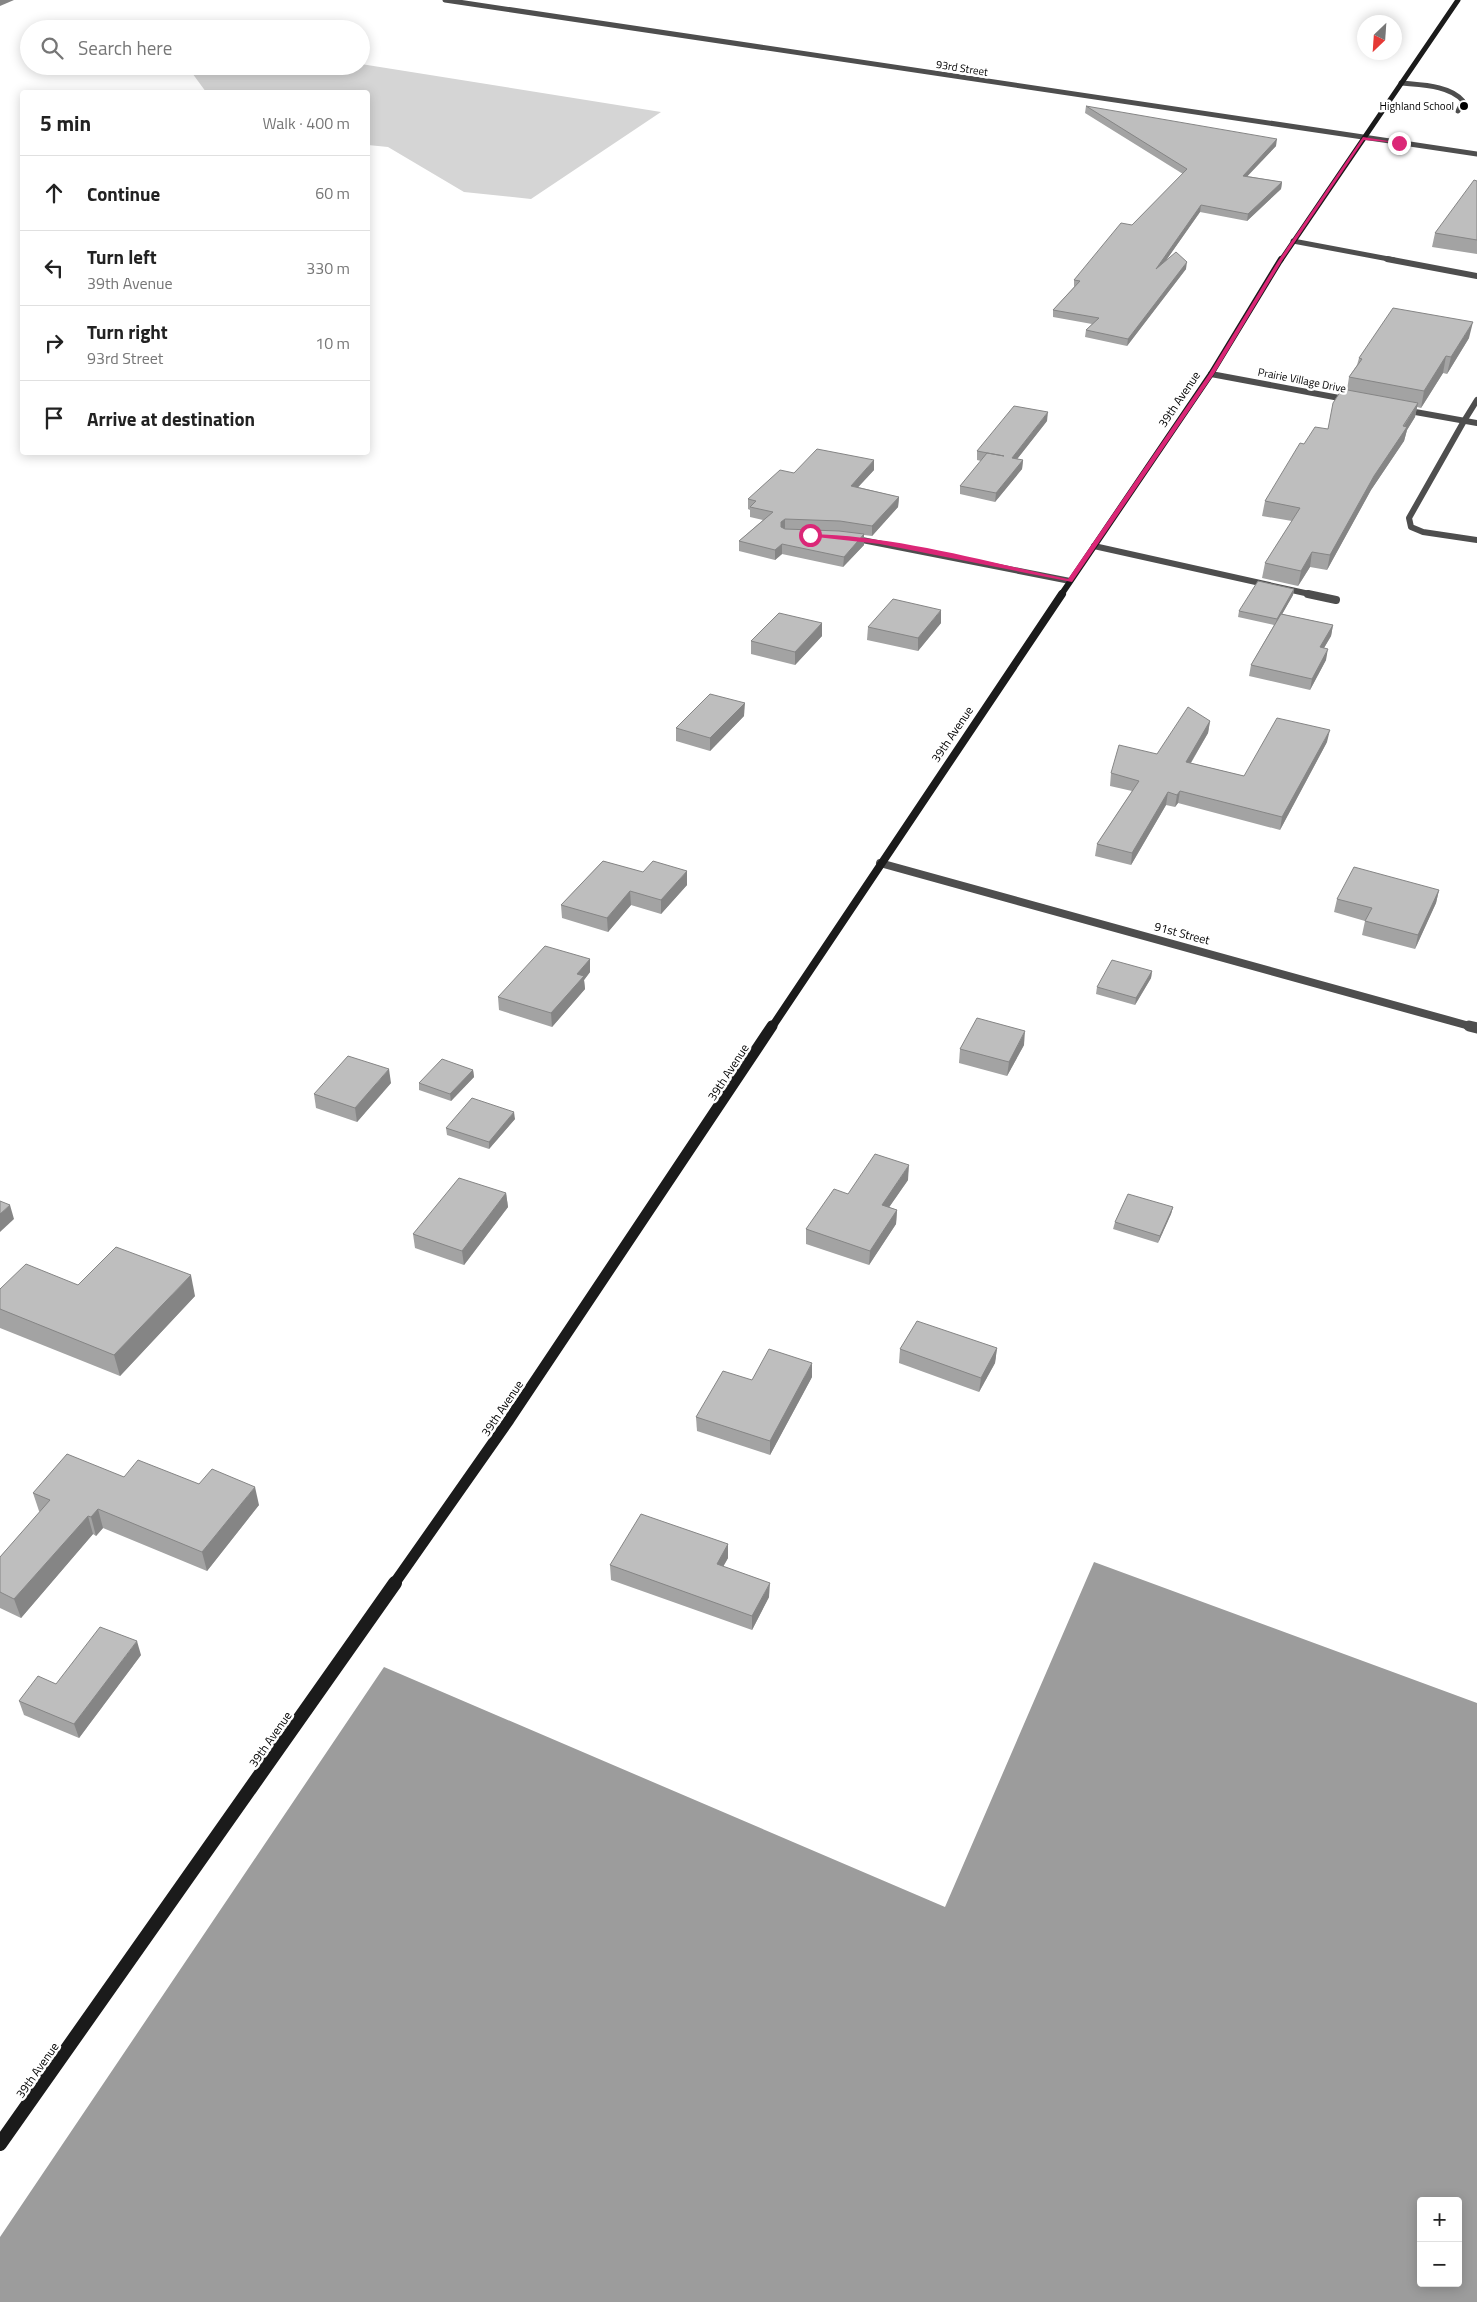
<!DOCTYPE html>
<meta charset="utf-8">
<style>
body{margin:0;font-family:"Titillium Web",sans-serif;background:#f2f2f2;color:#222}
.controls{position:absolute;right:15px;bottom:15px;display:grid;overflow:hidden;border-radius:5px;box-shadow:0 2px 12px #0003}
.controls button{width:45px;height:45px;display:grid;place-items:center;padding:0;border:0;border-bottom:1px solid #e0e0e0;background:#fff;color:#222;font:25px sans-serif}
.compass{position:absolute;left:1357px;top:15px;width:45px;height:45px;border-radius:50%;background:#fff;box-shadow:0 2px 12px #0003;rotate:205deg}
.stop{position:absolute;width:15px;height:15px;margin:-11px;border:4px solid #db2777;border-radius:50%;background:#fff}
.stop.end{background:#db2777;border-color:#fff;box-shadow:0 1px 5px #0008}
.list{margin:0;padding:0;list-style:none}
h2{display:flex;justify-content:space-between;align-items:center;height:65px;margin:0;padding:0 20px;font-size:21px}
h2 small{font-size:16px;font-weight:400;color:#767676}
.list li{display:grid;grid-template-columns:32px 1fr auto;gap:15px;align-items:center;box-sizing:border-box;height:75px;padding:0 20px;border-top:1px solid #e0e0e0}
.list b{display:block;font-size:19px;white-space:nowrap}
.list p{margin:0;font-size:16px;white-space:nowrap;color:#767676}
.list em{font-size:16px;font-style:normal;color:#767676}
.icon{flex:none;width:28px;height:28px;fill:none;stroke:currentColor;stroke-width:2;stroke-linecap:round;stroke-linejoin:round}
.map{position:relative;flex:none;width:1477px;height:2302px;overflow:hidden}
.search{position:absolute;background:#fff;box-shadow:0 2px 12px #0003;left:20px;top:20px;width:350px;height:55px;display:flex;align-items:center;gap:12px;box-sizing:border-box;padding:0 18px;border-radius:28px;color:#767676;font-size:19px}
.panel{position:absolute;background:#fff;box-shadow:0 2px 12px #0003;left:20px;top:90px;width:350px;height:365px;border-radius:5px}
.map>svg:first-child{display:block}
.green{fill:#d5d5d5}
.water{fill:#9c9c9c;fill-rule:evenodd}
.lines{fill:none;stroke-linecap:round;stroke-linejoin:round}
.service-far2{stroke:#4e4e4e;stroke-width:5}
.service-far1{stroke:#4e4e4e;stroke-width:6}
.service{stroke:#4e4e4e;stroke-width:8}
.minor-far2{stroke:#4e4e4e;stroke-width:6}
.minor-far1{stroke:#4e4e4e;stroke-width:8}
.minor{stroke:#4e4e4e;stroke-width:11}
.tertiary{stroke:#4e4e4e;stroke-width:5}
.secondary-far4{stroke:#1b1b1b;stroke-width:5}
.secondary-far3{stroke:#1b1b1b;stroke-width:6}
.secondary-far2{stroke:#1b1b1b;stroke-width:8}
.secondary-far1{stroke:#1b1b1b;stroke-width:11}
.secondary{stroke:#1b1b1b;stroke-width:14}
.wall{fill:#a3a3a3}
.shaded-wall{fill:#858585}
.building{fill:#bebebe;stroke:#858585}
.route{fill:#db2777}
.poi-dot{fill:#000;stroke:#fff;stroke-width:2}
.labels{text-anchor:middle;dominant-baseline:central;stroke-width:5;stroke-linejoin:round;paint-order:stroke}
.far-street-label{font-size:11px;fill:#000;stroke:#fff}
.far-poi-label{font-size:11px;fill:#000;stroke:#fff;text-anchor:end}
.street-label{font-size:12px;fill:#000;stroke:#fff}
</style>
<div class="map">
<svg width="1477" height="2302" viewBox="0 0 1477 2302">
<rect width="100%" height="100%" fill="#fff"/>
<polygon class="green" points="361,64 661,112 531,199 464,192 388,147 368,145 368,92 206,92 187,66 361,66"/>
<path class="water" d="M1094,1562l383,141v599h-1477v-65l384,-570 561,240zM1421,2201h37v82h-37z"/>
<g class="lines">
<g class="service-far2">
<path d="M1401,83c19,2 49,2 62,18l-5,10"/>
<polyline points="1293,241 1394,260"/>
</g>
<g class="service-far1">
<polyline points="1387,259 1477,276"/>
<polyline points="1464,421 1477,400"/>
<polyline points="852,538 1070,581"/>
<polyline points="1094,546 1314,595"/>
</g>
<polyline class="service" points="1308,594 1336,600"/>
<g class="minor-far2">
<polyline points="1211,374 1350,400"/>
<polyline points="1404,410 1477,423"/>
<polyline points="1464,421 1409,518 1411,527 1423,532 1477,540"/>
</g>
<polyline class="minor-far1" points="880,863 1473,1027"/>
<polyline class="minor" points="1469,1026 1477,1028"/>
<polyline class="tertiary" points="445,0 1477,154"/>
<polyline class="secondary-far4" points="1281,260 1458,0"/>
<polyline class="secondary-far3" points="1061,595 1211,374 1281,259"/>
<polyline class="secondary-far2" points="772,1027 1062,594"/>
<polyline class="secondary-far1" points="394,1584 509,1420 772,1026"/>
<polyline class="secondary" points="0,2144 395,1583"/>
</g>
<g class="wall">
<polygon points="1086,106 1276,146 1247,176 1282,182 1281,189 1247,221 1200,212 1167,259 1186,269 1127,346 1085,337 1086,330 1092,324 1053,317 1053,310 1074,287 1074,280 1132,225 1183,174 1085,113"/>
<polygon points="1477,181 1477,254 1432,247 1435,233"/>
<polygon points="1469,338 1447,374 1443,373 1421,408 1417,407 1415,417 1407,430 1404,441 1371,490 1327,570 1310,567 1298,586 1262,578 1265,563 1292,521 1262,516 1265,501 1304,444 1328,429 1347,390 1349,377 1357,365 1359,358"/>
<polygon points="1047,421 1017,459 1023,460 1022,469 995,502 960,494 960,486 981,461 977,460 977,451"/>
<polygon points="874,470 858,487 899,497 898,507 872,536 864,535 864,545 843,567 782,554 775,560 739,551 739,541 763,520 750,517 750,510 748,509 748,499 794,473"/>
<polygon points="1294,589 1293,595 1282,614 1333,625 1331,636 1324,648 1326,660 1310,690 1249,676 1251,665 1274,625 1238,617 1239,611"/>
<polygon points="822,623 822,636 795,665 751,654 751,641"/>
<polygon points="941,623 918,651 867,640 868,627"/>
<polygon points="744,716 710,751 676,741 676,728"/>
<polygon points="1210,721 1208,733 1191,763 1244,776 1327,742 1280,830 1178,803 1175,807 1166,805 1131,865 1095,856 1097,844 1132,791 1110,786 1111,773 1157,754"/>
<polygon points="603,861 687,885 661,914 631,905 608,932 562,918 561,905"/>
<polygon points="1439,890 1436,903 1415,949 1362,935 1365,921 1334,912 1337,899"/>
<polygon points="590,959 590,972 584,980 585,989 552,1027 499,1010 498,997"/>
<polygon points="1152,971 1151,978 1135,1005 1096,994 1097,987"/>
<polygon points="1024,1045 1007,1076 959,1063 960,1049"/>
<polygon points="473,1070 474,1077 451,1101 419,1090 419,1083"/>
<polygon points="391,1083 357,1122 316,1108 314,1094"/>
<polygon points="515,1119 489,1149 447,1135 446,1128"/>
<polygon points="908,1180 889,1207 897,1210 896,1224 869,1265 806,1244 806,1229 848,1194"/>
<polygon points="506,1193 508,1207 464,1265 415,1248 413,1234"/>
<polygon points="1173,1207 1171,1214 1158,1243 1113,1229 1115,1222"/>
<polygon points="0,1289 195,1296 120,1376 0,1328"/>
<polygon points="997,1348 995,1363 979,1392 899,1363 900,1349"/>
<polygon points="812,1377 770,1455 697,1431 696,1417 752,1380"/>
<polygon points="124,1477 199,1484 259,1505 207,1571 103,1528 96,1536 93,1534 21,1618 0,1608 0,1557 40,1512 39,1511 33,1493"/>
<polygon points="728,1544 728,1558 723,1566 769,1597 752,1630 611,1580 610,1565"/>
<polygon points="141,1655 79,1738 24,1715 19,1701"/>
</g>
<g class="shaded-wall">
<polygon points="0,0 14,0 0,6"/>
<polygon points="1277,139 1276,146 1242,182 1243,176"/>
<polygon points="1282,182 1281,189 1247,221 1248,214"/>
<polygon points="1201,205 1200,212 1155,276 1156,269"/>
<polygon points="1187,262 1186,269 1127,346 1128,339"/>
<polygon points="1473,322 1469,338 1447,374 1451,357"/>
<polygon points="1446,356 1443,373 1421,408 1424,391"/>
<polygon points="1418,403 1415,417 1407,430 1404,441 1371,490 1327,570 1330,555 1374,476"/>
<polygon points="1048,412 1047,421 1011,467 1012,458"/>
<polygon points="874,460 874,470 850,496 851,486"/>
<polygon points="1023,460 1022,469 995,502 996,493"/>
<polygon points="899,497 898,507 872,536 872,526"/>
<polygon points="785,519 785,529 781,532 781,522"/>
<polygon points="864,534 864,545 843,567 844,557"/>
<polygon points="782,544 782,554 775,560 775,550"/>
<polygon points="1312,552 1310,567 1298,586 1301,571"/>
<polygon points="1294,589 1293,595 1276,625 1277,619"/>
<polygon points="941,610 941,623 918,651 918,638"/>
<polygon points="822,623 822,636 795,665 795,652"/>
<polygon points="1333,625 1331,636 1318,658 1320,647"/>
<polygon points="1328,649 1326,660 1310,690 1312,679"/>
<polygon points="745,703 744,716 710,751 710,738"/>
<polygon points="1210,721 1208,733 1184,774 1186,762"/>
<polygon points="1330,730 1327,742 1280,830 1282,817"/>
<polygon points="1180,791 1178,803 1175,807 1177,795"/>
<polygon points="1168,792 1166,805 1131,865 1132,853"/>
<polygon points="687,871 687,885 661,914 661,900"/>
<polygon points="1439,890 1436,903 1415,949 1418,935"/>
<polygon points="630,891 631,905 608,932 607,918"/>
<polygon points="590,959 590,972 584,980 585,989 552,1027 551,1013 577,974"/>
<polygon points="1152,971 1151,978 1135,1005 1136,998"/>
<polygon points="1025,1031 1024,1045 1007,1076 1009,1062"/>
<polygon points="389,1069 391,1083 357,1122 355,1108"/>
<polygon points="473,1070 474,1077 451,1101 450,1094"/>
<polygon points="514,1112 515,1119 489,1149 489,1142"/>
<polygon points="909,1165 908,1180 881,1219 882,1205"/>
<polygon points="506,1193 508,1207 464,1265 462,1251"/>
<polygon points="10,1205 14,1219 0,1232 0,1214"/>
<polygon points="1173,1207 1171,1214 1158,1243 1160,1236"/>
<polygon points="897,1210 896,1224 869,1265 870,1251"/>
<polygon points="191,1275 195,1296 120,1376 114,1355"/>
<polygon points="997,1348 995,1363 979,1392 981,1378"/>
<polygon points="812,1363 812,1377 770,1455 770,1441"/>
<polygon points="255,1487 259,1505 207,1571 202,1552"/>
<polygon points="98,1509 103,1528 96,1536 91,1517"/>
<polygon points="88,1516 93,1534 21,1618 14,1599"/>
<polygon points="728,1544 728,1558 717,1578 717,1564"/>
<polygon points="770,1583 769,1597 752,1630 752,1616"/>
<polygon points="137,1641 141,1655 79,1738 74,1724"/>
</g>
<g class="building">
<polygon points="1086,106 1277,139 1243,176 1282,182 1248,214 1201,205 1156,269 1176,252 1187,262 1128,339 1086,330 1099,318 1053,310 1080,281 1074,280 1121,223 1132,225 1187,169"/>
<polygon points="1474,180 1477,181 1477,240 1435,233"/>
<polygon points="1393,308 1473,322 1451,357 1446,356 1424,391 1349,377 1362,359 1359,358"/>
<polygon points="1342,389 1418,403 1403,426 1407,427 1374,476 1330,555 1312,552 1301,571 1265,563 1300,508 1265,501 1300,443 1304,444 1315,427 1328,429 1333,403"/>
<polygon points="1014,406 1048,412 1012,458 1023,460 996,493 960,486 987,453 1004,456 977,451"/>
<polygon points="817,449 874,460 851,486 899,497 872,526 840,521 785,519 781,522 781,527 785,529 839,531 864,534 844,557 782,544 775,550 739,541 773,512 750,507 756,501 748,499 780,470 794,473"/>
<polygon points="1258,581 1294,589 1277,619 1239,611"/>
<polygon points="893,599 941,610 918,638 868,627"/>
<polygon points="779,613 822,623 795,652 751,641"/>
<polygon points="1281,614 1333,625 1320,647 1328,649 1312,679 1251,665"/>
<polygon points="710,694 745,703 710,738 676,728"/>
<polygon points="1188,707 1210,721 1186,762 1244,776 1277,718 1330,730 1282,817 1180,791 1177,795 1168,792 1132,853 1097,844 1139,781 1111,773 1119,745 1157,754"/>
<polygon points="603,861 643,872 653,861 687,871 661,900 630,891 607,918 561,905"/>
<polygon points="1354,867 1439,890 1418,935 1365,921 1372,908 1337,899"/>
<polygon points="545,946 590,959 577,974 584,976 551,1013 498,997"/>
<polygon points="1112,960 1152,971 1136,998 1097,987"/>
<polygon points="977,1018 1025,1031 1009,1062 960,1049"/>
<polygon points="348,1056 389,1069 355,1108 314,1094"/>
<polygon points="442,1059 473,1070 450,1094 419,1083"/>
<polygon points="472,1098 514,1112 489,1142 446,1128"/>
<polygon points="875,1154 909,1165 882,1205 897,1210 870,1251 806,1229 834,1189 848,1194"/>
<polygon points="459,1178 506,1193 462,1251 413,1234"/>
<polygon points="1128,1194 1173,1207 1160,1236 1115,1222"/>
<polygon points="0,1201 10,1205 0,1214"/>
<polygon points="116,1247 191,1275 114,1355 0,1309 0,1289 26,1264 78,1285"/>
<polygon points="917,1321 997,1348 981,1378 900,1349"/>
<polygon points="769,1349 812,1363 770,1441 696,1417 723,1371 752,1380"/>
<polygon points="67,1454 124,1477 138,1460 199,1484 212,1469 255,1487 202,1552 98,1509 91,1517 88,1516 14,1599 0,1592 0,1557 50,1500 33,1493"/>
<polygon points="641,1514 728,1544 717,1564 770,1583 752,1616 610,1565"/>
<polygon points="100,1627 137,1641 74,1724 19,1701 38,1676 56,1684"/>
</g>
<path class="route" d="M1363,137l38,6 -37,-3 -82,121 -68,113 -142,208 -192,-38 -73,-8 3,-2c86,2 173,27 258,45l141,-205 69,-113z"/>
<circle class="poi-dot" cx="1464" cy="106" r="5"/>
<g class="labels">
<g class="far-street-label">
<text transform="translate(962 68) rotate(9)">93rd Street</text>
<text transform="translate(1302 380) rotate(11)">Prairie Village Drive</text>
</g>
<g class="far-poi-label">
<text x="1454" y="106">Highland School</text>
</g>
<g class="street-label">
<text transform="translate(1179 399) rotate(-56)">39th Avenue</text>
<text transform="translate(952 734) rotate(-56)">39th Avenue</text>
<text transform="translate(1182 933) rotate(15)">91st Street</text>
<text transform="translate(728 1072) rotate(-57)">39th Avenue</text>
<text transform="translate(502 1408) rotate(-56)">39th Avenue</text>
<text transform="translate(270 1739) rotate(-55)">39th Avenue</text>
<text transform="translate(37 2070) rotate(-55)">39th Avenue</text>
</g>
</g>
</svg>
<div class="controls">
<button>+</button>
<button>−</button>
</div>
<svg class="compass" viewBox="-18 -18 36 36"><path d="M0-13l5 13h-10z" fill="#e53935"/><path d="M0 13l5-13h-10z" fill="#767676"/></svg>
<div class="stop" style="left:810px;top:535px"></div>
<div class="stop end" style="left:1399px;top:143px"></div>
<div class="search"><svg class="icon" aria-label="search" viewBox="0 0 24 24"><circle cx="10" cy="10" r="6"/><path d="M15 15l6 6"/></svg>Search here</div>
<section class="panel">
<h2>5 min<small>Walk · 400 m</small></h2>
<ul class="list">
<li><svg class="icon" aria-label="ahead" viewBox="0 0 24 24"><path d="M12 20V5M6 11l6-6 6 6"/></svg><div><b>Continue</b></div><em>60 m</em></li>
<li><svg class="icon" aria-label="left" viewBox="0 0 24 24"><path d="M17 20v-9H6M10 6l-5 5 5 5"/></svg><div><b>Turn left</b><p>39th Avenue</p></div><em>330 m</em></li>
<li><svg class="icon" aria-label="right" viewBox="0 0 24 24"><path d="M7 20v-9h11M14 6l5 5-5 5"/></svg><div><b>Turn right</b><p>93rd Street</p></div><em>10 m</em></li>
<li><svg class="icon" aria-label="arrive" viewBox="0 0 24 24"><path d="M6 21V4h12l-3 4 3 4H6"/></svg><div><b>Arrive at destination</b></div></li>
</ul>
</section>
</div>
